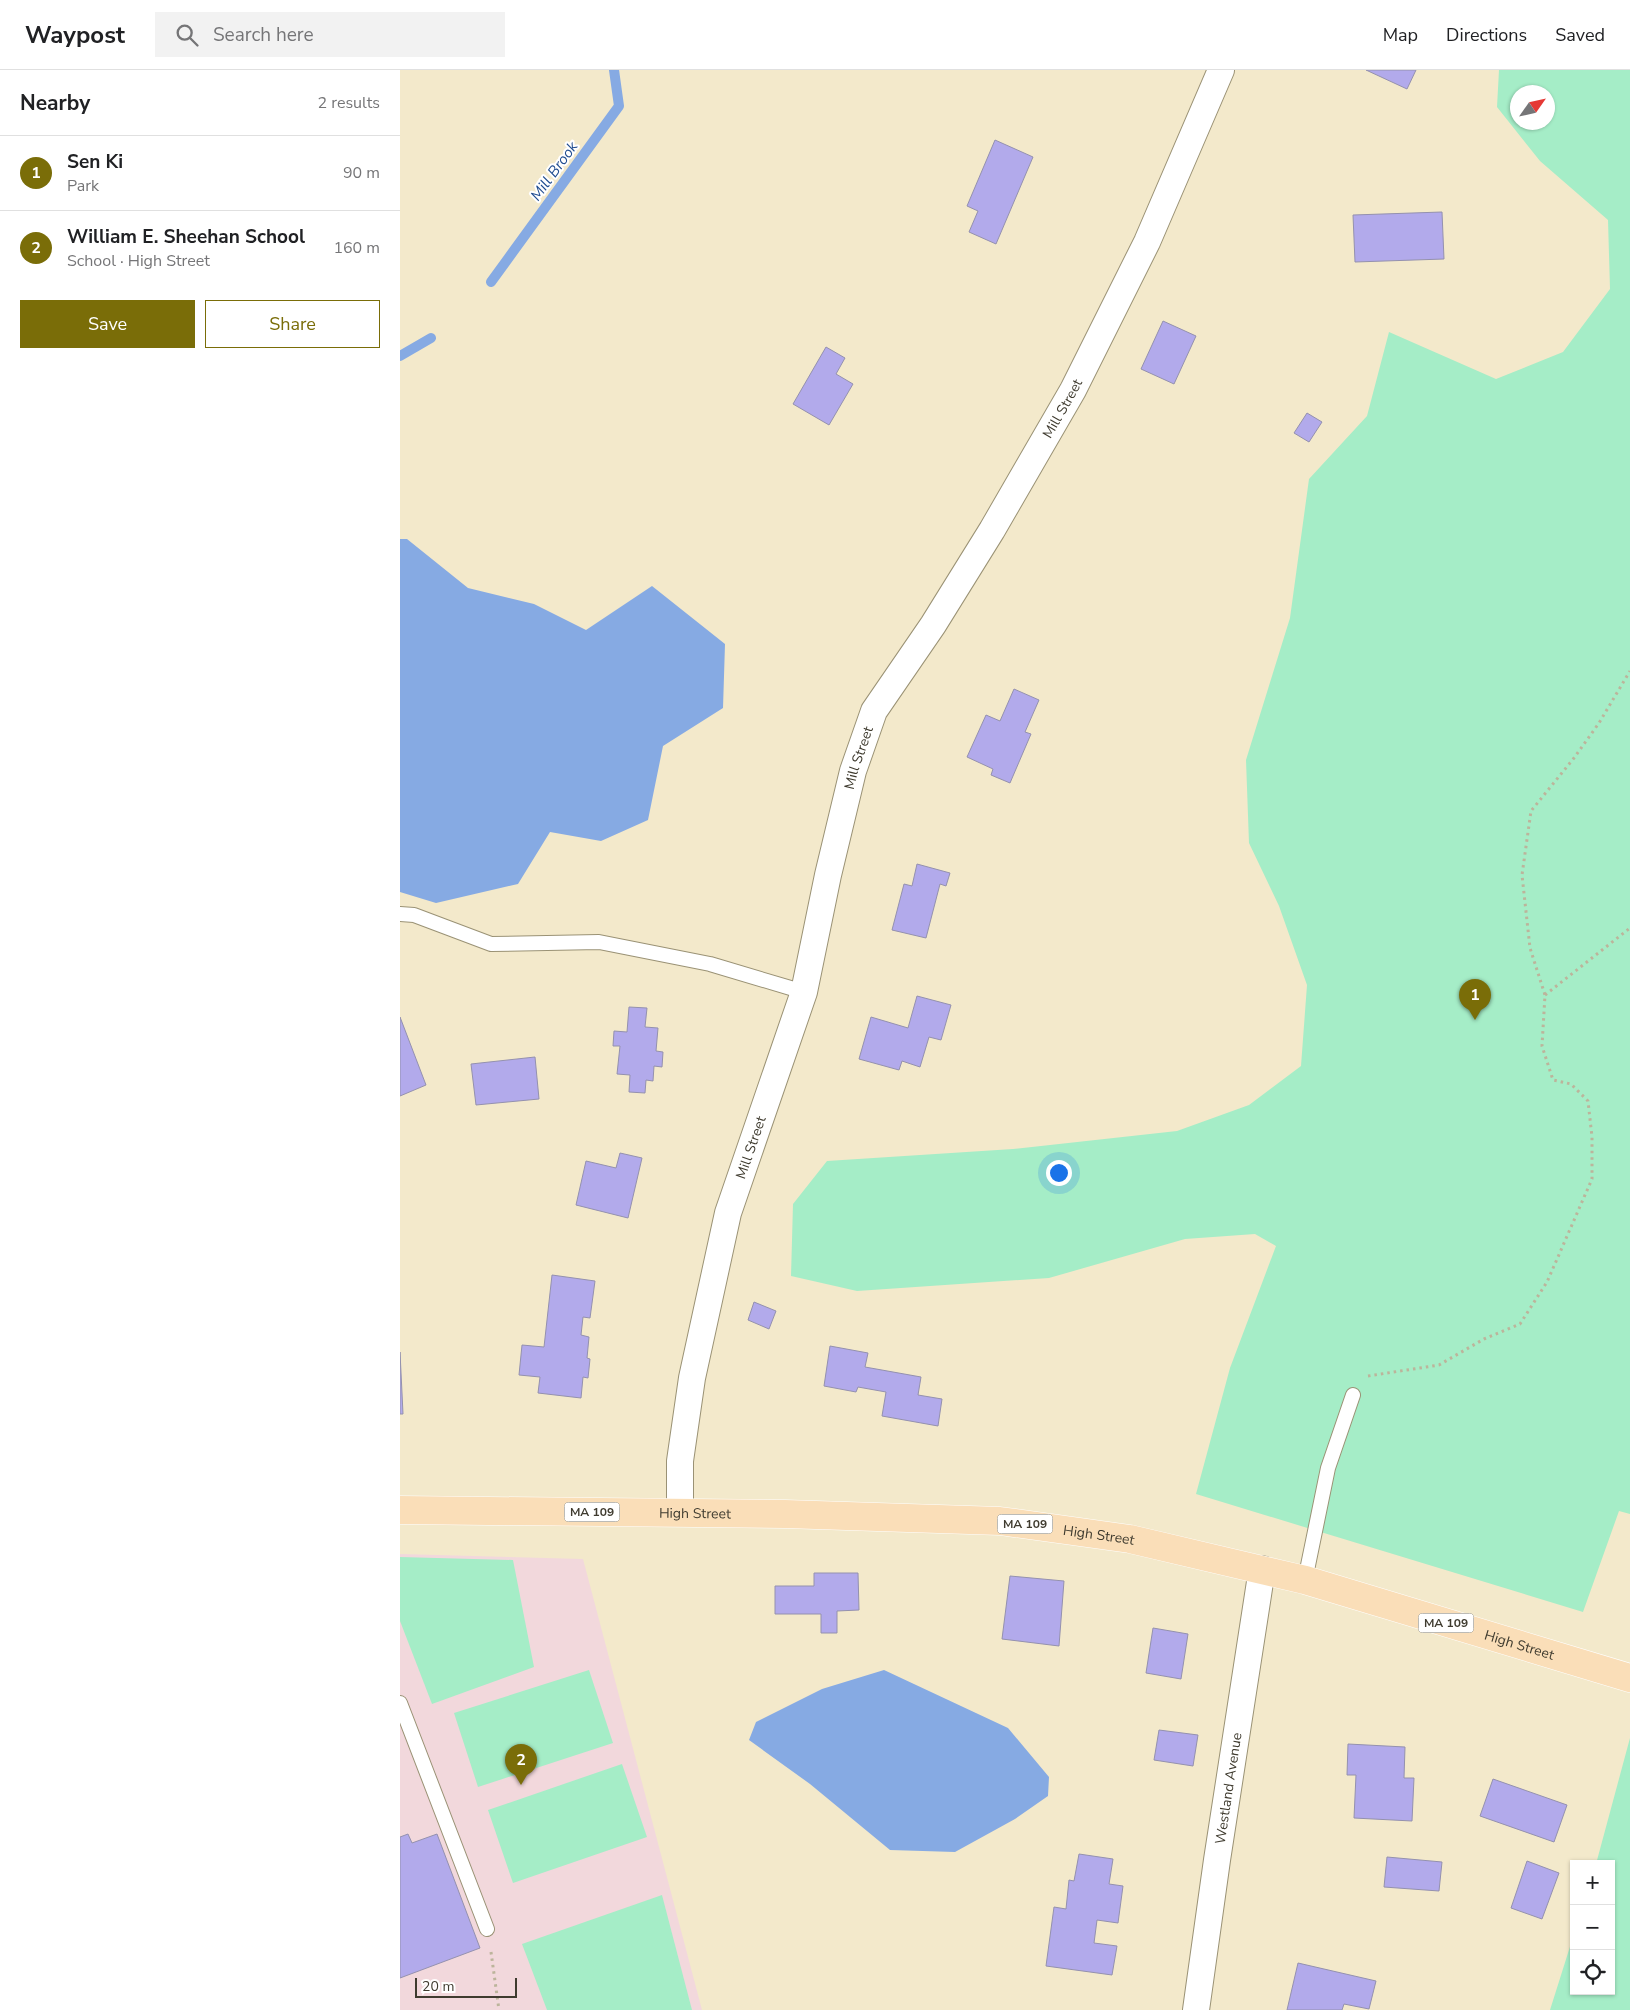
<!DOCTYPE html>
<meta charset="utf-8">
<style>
body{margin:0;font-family:"Nunito Sans",sans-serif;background:#f2f2f2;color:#202124}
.controls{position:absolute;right:15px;bottom:15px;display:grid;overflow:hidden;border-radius:0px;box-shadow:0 1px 4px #0004}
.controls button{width:45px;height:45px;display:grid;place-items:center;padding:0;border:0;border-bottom:1px solid #e0e0e0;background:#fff;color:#202124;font:25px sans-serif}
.compass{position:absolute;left:1110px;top:15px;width:45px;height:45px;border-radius:50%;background:#fff;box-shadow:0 1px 4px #0004;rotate:56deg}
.scale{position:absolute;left:15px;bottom:12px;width:102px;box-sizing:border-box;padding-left:5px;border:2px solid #3f3b2f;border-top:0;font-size:14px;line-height:18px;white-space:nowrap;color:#3f3b2f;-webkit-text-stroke:4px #fff;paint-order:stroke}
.you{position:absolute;left:658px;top:1102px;width:18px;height:18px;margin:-12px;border:4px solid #fff;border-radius:50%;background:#1a73e8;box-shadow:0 0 0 8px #1a73e833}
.badge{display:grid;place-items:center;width:32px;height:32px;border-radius:50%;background:#7a6d08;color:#fff;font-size:16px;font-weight:700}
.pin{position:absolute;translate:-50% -41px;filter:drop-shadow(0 1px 2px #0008)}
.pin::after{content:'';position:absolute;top:26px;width:18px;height:15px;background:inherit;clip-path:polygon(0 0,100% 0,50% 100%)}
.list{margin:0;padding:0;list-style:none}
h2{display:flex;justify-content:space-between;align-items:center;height:65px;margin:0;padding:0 20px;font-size:21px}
h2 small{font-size:16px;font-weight:400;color:#757577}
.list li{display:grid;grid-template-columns:32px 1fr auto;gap:15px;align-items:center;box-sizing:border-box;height:75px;padding:0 20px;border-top:1px solid #e0e0e0}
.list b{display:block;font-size:19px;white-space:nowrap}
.list p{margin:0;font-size:16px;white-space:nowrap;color:#757577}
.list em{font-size:16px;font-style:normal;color:#757577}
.actions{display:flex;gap:10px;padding:15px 20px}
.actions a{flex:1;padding:11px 0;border:1px solid #7a6d08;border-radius:0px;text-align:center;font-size:18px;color:#7a6d08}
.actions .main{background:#7a6d08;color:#fff}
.icon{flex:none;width:28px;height:28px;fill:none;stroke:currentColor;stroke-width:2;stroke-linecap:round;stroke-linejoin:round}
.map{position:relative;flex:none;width:1230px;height:1940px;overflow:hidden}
header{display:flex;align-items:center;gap:30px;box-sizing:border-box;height:70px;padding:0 25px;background:#fff;border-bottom:1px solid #e0e0e0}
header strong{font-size:24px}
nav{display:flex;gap:28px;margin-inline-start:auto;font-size:18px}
.search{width:350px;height:45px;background:#f2f2f2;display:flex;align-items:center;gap:12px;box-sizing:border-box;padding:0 18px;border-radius:0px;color:#757577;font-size:19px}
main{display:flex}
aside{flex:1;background:#fff}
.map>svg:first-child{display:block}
.education{fill:#f2d8dc}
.green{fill:#a5edc7;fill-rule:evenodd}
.water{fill:#86aae3}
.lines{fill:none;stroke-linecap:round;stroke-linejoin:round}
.stream{stroke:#86aae3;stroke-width:10}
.building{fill:#b2aaeb;stroke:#9491ae}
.service-casing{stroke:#9a9275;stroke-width:16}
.minor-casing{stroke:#9a9275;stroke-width:28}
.primary-casing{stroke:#fff;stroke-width:29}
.path{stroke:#bcb49b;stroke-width:3;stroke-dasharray:2.5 4;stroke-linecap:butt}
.service{stroke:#fff;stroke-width:14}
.minor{stroke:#fff;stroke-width:26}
.primary{stroke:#fadeb8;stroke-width:28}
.labels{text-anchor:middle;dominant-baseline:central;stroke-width:4;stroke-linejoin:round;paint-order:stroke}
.shield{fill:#fff;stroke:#79766d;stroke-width:1}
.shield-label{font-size:12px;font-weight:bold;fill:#3f3b2f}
.street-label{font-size:14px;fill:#3f3b2f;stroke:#fff}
.water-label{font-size:15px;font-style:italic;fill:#214d90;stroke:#fff}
</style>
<header>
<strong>Waypost</strong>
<div class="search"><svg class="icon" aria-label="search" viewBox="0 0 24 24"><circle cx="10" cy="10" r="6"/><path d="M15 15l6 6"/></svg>Search here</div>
<nav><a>Map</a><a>Directions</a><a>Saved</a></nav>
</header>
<main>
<aside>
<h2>Nearby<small>2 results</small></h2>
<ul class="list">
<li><span class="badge">1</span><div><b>Sen Ki</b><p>Park</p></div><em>90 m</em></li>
<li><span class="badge">2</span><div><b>William E. Sheehan School</b><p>School · High Street</p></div><em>160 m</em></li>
</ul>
<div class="actions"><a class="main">Save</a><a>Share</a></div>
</aside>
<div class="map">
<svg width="1230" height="1940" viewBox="0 0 1230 1940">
<rect width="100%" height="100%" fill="#f3e9cb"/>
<polygon class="education" points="0,1484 183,1489 302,1940 0,1940"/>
<g class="green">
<path d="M1099,0h131v1444l-11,-3 -36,101 -387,-118 34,-126 46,-122 -21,-12 -70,5 -136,39 -192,13 -66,-15 2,-72 34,-43 186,-12 164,-18 72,-26 52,-39 6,-81 -28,-79 -30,-63 -3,-83 44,-142 19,-139 58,-63 22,-84 107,47 67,-27 47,-63 -2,-69 -68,-59 -43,-54zM1118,22h30v30h-30z"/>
<polygon points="0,1487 113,1490 134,1597 32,1634 0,1551"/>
<polygon points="189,1600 213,1673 78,1717 54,1643"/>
<polygon points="1230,1668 1230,1940 1150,1940 1174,1864 1174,1921 1211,1921 1211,1794 1196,1794"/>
<polygon points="222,1694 247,1767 113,1813 88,1740"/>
<polygon points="262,1825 292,1940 147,1940 122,1874"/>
</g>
<g class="water">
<polygon points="0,469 7,469 68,518 134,534 186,560 252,516 325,574 323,638 263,676 248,750 201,771 150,762 118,814 36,833 0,822"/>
<polygon points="484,1600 608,1658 649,1707 648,1726 615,1749 555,1782 490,1780 410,1714 349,1670 356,1652 422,1619"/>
</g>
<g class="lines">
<g class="stream">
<polyline points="91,212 219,36 214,0"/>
<polyline points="0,286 31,268"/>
</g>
</g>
<g class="building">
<polygon points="966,0 1016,0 1007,19"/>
<polygon points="595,70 633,87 596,174 569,162 578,141 567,136"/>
<polygon points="1042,142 1044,189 955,192 953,145"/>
<polygon points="763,251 796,266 774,314 741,299"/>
<polygon points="426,277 445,288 436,304 453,314 429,355 393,334"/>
<polygon points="907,343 922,352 909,372 894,363"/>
<polygon points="614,619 639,630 625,662 631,664 610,713 591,705 593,699 567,687 586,645 600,651"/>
<polygon points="517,794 550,803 546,816 540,814 526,868 492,860 504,814 512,816"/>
<polygon points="517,926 551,935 541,970 529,967 520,997 502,991 499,1000 459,989 471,947 508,958"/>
<polygon points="229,937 247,938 245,957 258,958 256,981 263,982 262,997 254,996 253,1011 246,1010 245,1023 229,1022 230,1005 217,1004 220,976 213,976 214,961 227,962"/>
<polygon points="0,947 26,1015 0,1026"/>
<polygon points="135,987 139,1029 76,1035 71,994"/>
<polygon points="220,1083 242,1088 228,1148 176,1135 186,1091 216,1098"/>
<polygon points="152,1205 195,1211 190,1248 183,1247 181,1265 189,1267 187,1288 190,1289 188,1308 183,1307 181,1328 138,1323 140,1307 119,1305 122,1275 144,1277"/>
<polygon points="354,1232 376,1241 369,1259 348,1250"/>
<polygon points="430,1276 468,1283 465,1297 521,1307 518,1325 542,1329 538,1356 482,1346 486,1322 458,1317 456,1322 424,1316"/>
<polygon points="0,1282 3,1344 0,1344"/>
<polygon points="414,1503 458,1503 459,1540 437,1541 437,1563 421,1563 421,1544 375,1544 375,1516 414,1516"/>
<polygon points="610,1506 664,1511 659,1576 602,1569"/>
<polygon points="753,1558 788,1564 781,1609 746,1603"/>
<polygon points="759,1660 798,1665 793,1696 754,1690"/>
<polygon points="948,1674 1005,1677 1004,1708 1014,1708 1012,1751 954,1748 956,1705 947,1705"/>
<polygon points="1093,1709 1167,1735 1154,1772 1080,1746"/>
<polygon points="8,1764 12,1773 37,1764 80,1878 0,1908 0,1767"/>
<polygon points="679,1784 713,1789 709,1814 723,1816 718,1853 697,1850 694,1873 717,1876 712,1905 646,1896 654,1837 666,1839 669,1810 674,1811"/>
<polygon points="987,1787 1042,1792 1039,1821 984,1817"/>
<polygon points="1127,1791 1159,1803 1142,1849 1111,1838"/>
<polygon points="898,1893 976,1911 969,1939 944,1934 942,1940 887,1940"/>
</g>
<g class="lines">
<g class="service-casing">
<g id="service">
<polyline points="0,844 14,845 91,874 199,872 310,894 404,922"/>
<polyline points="905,1510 928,1398 953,1325"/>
<polyline points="0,1633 87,1859"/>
</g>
</g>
<g class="minor-casing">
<g id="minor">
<path id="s1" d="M280,1443v-52l12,-83 36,-165 76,-221 24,-117 25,-104 21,-60 59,-86 59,-95 81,-140 74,-148 74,-172"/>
<path id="s2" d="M796,1940l21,-150 45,-291"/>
</g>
</g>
<g class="primary-casing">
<g id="primary">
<path id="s3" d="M0,1440l385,4 215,7 130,18 175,41 325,98"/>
</g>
</g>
<g class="path">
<polyline points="1145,925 1230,858"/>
<polyline points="968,1306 1039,1295 1084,1269 1120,1254 1147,1212 1192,1109 1192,1067 1188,1031 1171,1014 1153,1010 1142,976 1145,925 1130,878 1122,805 1131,741 1174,688 1199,653 1230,601"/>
<polyline points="91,1882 99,1940"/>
</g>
<use href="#service" class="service"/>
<use href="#minor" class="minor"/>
<use href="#primary" class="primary"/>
</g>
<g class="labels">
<g class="shield">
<rect x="164.5" y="1432.5" width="55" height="19" rx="4"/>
<rect x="597.5" y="1444.5" width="55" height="19" rx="4"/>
<rect x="1018.5" y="1543.5" width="55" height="19" rx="4"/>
</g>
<g class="shield-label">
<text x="192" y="1442">MA 109</text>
<text x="625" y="1454">MA 109</text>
<text x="1046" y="1553">MA 109</text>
</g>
<g class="street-label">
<text stroke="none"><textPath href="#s1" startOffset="1185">Mill Street</textPath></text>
<text stroke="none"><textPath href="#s1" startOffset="779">Mill Street</textPath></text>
<text stroke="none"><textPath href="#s1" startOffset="374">Mill Street</textPath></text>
<text stroke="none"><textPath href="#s3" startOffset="295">High Street</textPath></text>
<text stroke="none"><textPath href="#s3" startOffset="700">High Street</textPath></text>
<text stroke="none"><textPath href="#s3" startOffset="1135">High Street</textPath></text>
<text stroke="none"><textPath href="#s2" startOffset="224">Westland Avenue</textPath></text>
</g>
<g class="water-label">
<text transform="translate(154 101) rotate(-54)">Mill Brook</text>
</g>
</g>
</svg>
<div class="controls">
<button>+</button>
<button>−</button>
<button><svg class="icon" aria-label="locate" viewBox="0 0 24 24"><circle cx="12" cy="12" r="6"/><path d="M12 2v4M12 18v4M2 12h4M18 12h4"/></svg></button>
</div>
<svg class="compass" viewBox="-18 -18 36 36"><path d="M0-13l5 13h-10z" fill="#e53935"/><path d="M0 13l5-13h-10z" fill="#757577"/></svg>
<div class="scale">20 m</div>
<div class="you"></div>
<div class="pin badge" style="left:1075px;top:950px">1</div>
<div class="pin badge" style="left:121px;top:1715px">2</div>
</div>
</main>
